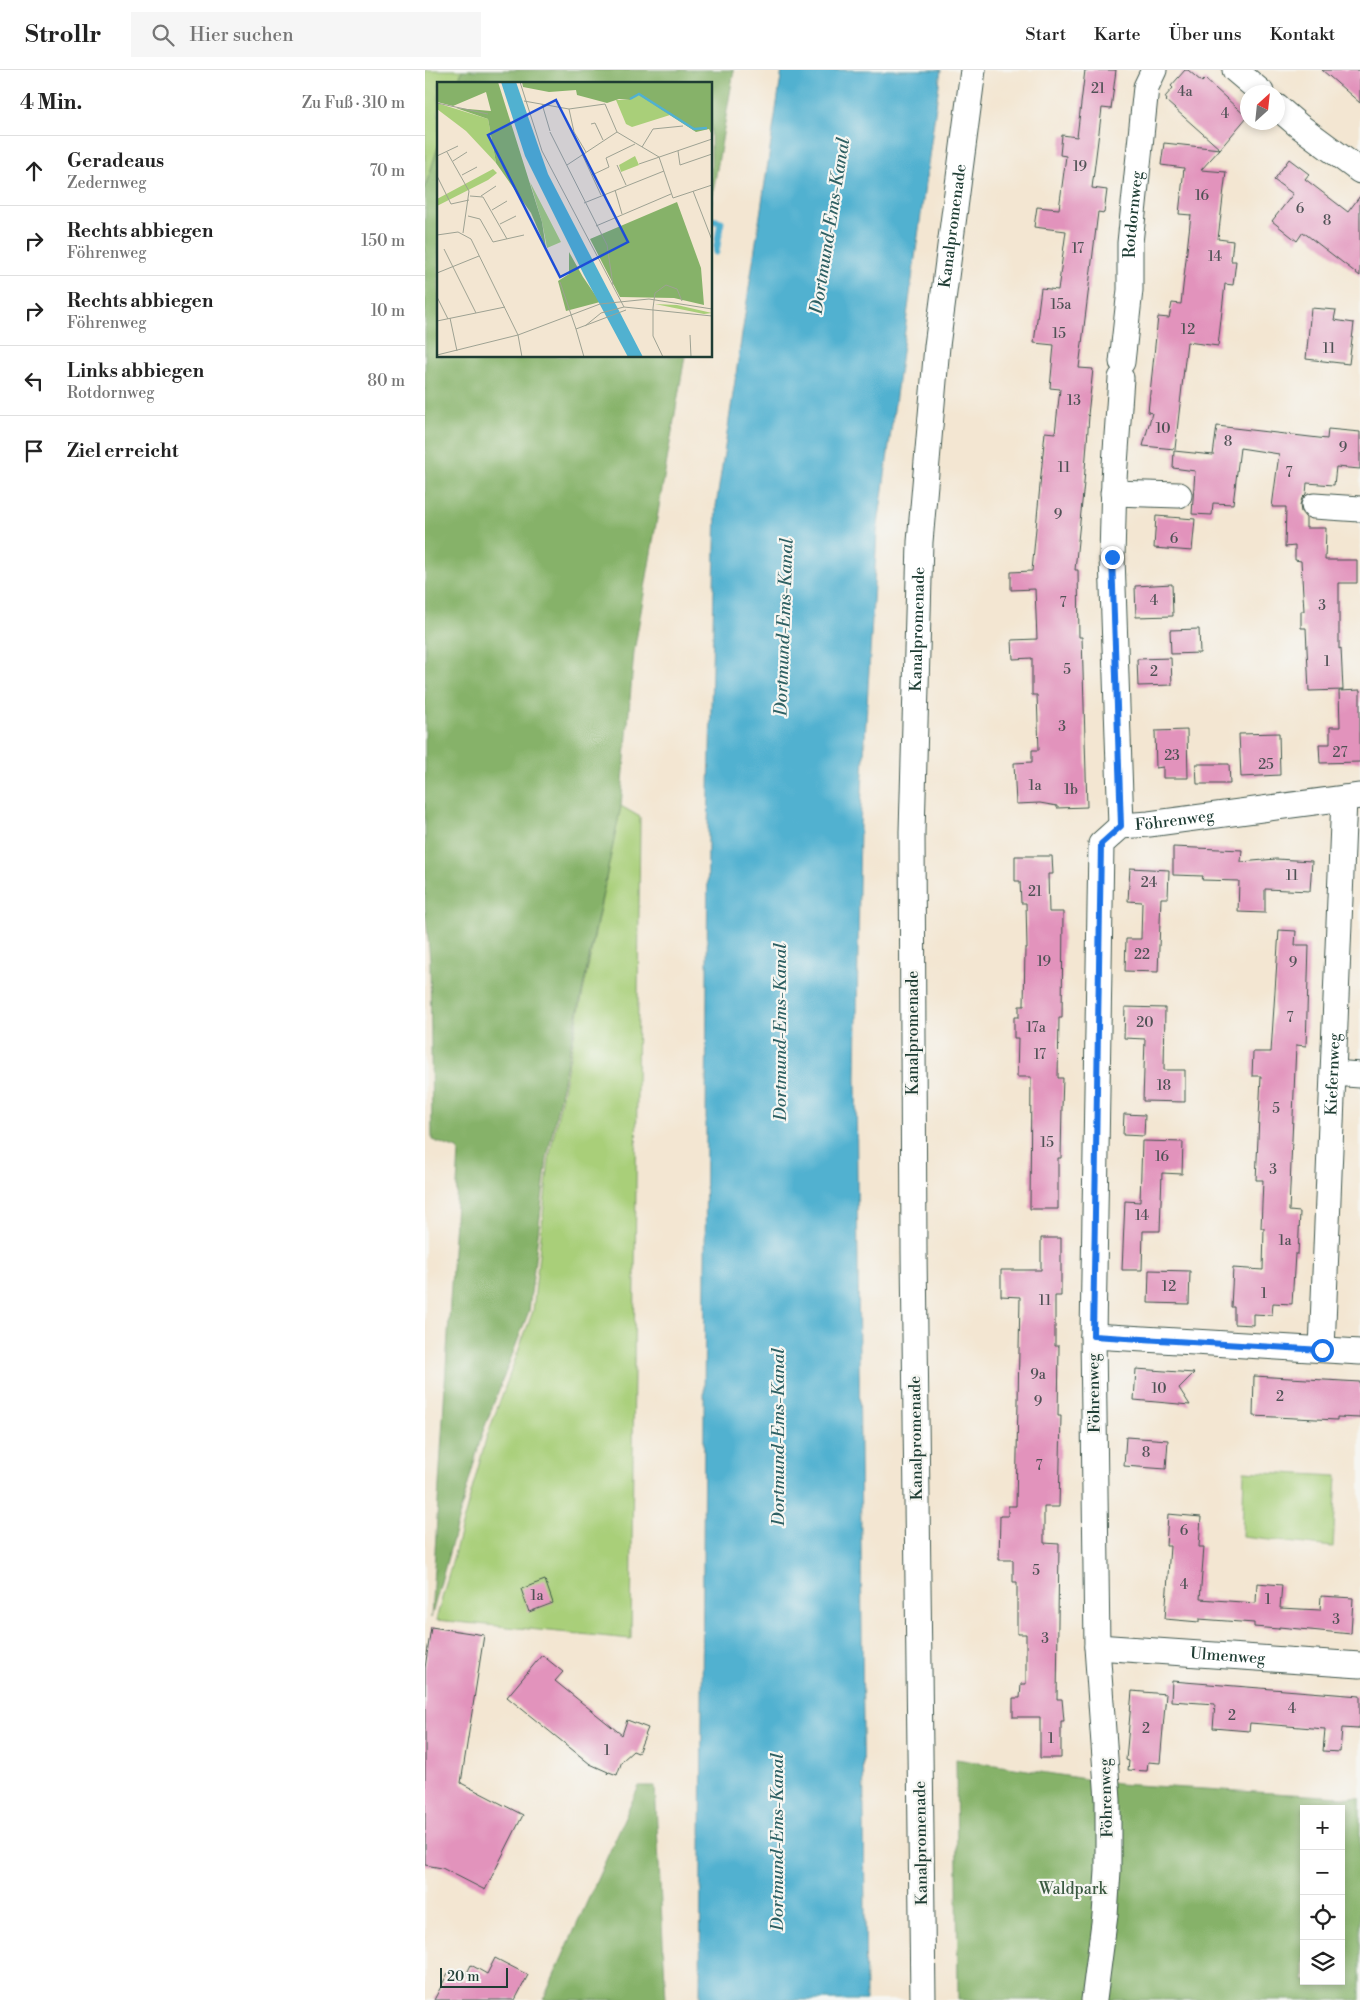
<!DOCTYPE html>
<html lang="de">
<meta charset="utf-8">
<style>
body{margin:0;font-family:"Libre Bodoni",serif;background:#f6f6f6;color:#222}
.controls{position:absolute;right:15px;bottom:15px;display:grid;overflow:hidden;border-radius:0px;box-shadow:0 2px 8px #0003}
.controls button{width:45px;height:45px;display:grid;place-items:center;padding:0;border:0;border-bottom:1px solid #e0e0e0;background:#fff;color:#222;font:25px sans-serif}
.compass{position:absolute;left:815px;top:15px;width:45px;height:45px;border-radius:50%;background:#fff;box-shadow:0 2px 8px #0003;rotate:27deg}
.scale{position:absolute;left:15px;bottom:12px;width:68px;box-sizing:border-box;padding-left:5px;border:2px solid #1f3d34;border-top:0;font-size:14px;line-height:18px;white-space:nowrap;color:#1f3d34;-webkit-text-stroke:4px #f6f6f2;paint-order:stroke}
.stop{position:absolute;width:15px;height:15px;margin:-11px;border:4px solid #1a73e8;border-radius:50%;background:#fff}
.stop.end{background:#1a73e8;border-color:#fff;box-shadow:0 1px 5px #0008}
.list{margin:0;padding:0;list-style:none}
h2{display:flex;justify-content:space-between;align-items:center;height:65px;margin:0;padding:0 20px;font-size:21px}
h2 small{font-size:16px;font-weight:400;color:#767676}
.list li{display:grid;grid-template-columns:32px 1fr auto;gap:15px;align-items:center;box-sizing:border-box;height:70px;padding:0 20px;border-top:1px solid #e0e0e0}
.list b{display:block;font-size:19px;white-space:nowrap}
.list p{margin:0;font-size:16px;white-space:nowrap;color:#767676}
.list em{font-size:16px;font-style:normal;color:#767676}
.icon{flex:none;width:28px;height:28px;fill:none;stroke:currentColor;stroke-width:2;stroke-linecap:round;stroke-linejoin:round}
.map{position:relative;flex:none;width:935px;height:1930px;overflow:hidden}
header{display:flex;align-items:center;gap:30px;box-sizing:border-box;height:70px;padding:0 25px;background:#fff;border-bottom:1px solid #e0e0e0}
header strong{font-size:24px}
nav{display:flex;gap:28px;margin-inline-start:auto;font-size:18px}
.search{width:350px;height:45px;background:#f6f6f6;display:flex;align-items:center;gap:12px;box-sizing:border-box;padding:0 18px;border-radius:0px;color:#767676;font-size:19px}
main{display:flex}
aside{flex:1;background:#fff}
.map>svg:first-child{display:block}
.green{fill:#a9cf79;stroke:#648656}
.forest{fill:#86b269;stroke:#52784e;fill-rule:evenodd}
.water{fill:#51b1d0;stroke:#387782}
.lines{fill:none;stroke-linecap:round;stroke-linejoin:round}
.stream{stroke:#51b1d0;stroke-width:7}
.building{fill:#e293bc}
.minor-casing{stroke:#3f564c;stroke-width:27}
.minor{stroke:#fff;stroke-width:25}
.route{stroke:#1a73e8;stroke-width:6}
.labels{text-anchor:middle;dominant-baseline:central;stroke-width:4.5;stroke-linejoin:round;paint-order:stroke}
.number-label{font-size:14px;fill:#505256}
.street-label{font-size:16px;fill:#1f3d34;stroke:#f6f6f2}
.park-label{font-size:16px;fill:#3b5a42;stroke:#f6f6f2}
.water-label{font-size:18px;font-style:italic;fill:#2e6063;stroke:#f6f6f2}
.inset-river{fill:none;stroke:#51b1d0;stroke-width:2.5}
.inset-road{fill:none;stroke:#9ea293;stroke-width:1}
.view{fill:#1d4ed8;fill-opacity:0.15;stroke:#1d4ed8;stroke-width:2.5}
.inset-edge{fill:none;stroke:#1f3d34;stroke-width:2.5}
</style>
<header>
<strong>Strollr</strong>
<div class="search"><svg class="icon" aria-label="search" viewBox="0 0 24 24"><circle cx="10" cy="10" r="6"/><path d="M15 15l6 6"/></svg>Hier suchen</div>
<nav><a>Start</a><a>Karte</a><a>Über uns</a><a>Kontakt</a></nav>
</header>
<main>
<aside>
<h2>4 Min.<small>Zu Fuß · 310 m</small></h2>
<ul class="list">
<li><svg class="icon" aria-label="ahead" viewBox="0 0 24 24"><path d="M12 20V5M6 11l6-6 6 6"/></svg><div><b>Geradeaus</b><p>Zedernweg</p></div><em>70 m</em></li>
<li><svg class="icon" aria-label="right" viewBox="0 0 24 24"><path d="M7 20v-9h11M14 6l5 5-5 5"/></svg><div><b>Rechts abbiegen</b><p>Föhrenweg</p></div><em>150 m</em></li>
<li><svg class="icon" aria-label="right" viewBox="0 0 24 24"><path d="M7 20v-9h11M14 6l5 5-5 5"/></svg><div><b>Rechts abbiegen</b><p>Föhrenweg</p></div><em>10 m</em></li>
<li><svg class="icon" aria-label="left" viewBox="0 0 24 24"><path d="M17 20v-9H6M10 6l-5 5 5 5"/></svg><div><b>Links abbiegen</b><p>Rotdornweg</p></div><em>80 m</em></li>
<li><svg class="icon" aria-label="arrive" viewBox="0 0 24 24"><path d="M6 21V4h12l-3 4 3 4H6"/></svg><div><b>Ziel erreicht</b></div></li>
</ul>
</aside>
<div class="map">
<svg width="935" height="1930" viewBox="0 0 935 1930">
<rect width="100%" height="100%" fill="#f6f6f2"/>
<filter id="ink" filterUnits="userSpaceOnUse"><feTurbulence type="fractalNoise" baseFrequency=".02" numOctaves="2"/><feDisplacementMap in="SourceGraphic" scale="10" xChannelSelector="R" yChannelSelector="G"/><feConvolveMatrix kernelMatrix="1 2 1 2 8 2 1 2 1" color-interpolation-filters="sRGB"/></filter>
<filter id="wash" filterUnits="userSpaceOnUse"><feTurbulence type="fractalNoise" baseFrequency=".0096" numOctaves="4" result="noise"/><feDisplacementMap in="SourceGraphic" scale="20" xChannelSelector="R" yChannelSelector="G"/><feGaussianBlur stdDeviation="1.12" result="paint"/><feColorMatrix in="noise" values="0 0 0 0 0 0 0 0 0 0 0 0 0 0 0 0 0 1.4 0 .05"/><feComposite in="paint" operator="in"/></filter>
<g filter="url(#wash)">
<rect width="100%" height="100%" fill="#f3e6d2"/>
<g class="green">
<polygon points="0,0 37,0 33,14 14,14 14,74 0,118"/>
<polygon points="196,736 215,747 206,1569 11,1550 61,1369 108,1241 124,1089"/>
<polygon points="819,1401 912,1406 908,1477 817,1467"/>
</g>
<g class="forest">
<polygon points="37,0 309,0 286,134 286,14 33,14"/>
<polygon points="14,74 14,286 260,286 209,582 196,736 122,1088 104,1241 57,1364 6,1548 34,1082 32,1079 7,1070 5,889 0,837 0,118"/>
<path d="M531,1689l162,25 242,14v202h-402zM879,1739h37v172h-37z"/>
<polygon points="214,1716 230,1716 241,1930 118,1930"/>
</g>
<polygon class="water" points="357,0 516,0 452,463 435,755 431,1009 441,1930 275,1930 283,760 291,436"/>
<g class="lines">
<polyline class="stream" points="286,150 296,152 291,182"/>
</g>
<g id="blocks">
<g class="building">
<polygon points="660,0 691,0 686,39 677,38 667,118 682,120 679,143 673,142 654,298 668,299 663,345 664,346 659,413 650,500 653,500 654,567 657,567 662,737 632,738 632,736 615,733 591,734 589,693 607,692 607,680 614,680 612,625 607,625 607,588 588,589 587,570 612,569 610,519 586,520 586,502 607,501 620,362 630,363 635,319 625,318 629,275 609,273 616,218 633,220 641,161 609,157 612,137 634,139 641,86 635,85 637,65 652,67"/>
<polygon points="760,0 763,0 777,12 780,9 822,47 795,79 741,31 742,30 740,27 748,18 746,16"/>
<polygon points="897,0 935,0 935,33"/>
<polygon points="739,73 795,79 776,100 801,102 793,169 808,171 806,191 811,191 808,215 800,214 793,276 762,272 750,379 718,376 727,343 723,342 733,247 744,248 747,233 756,234 766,145 754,144 759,98 736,95"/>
<polygon points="864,89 884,104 880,109 923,142 935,126 935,206 878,162 872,171 847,151 868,124 849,110"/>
<polygon points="886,238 911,240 909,250 929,253 924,294 881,289"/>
<polygon points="792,356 902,369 903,359 935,362 935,399 911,397 909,415 882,413 881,424 877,428 875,435 876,442 881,448 881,458 901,458 900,490 932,490 932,513 914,513 914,579 916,578 918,620 884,621 881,558 876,558 876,541 879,541 876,491 870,490 870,476 860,477 861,437 847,437 854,384 815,378 808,434 788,433 787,445 767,444 770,401 748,398 749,381 788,385"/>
<polygon points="731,446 770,449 767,481 729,478"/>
<polygon points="747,514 748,546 711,547 710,516"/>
<polygon points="774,559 775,583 746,584 745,560"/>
<polygon points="746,588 747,615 713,616 712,589"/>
<polygon points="935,620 935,692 895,693 894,674 905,674 905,657 915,657 914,621"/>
<polygon points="762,660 763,708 738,708 738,697 731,698 730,661"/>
<polygon points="854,663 855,705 816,707 814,664"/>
<polygon points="771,694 804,694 805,714 772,714"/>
<polygon points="748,777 817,780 816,792 851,789 887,791 885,821 840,819 840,843 813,842 814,811 777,810 778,806 748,805"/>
<polygon points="590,786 627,786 628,804 623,804 624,842 638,842 637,948 634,948 633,1008 638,1008 637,1037 636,1088 633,1088 633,1139 605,1139 606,1007 592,1007 593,968 589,968 589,947 594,947 594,936 599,936 600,878 602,878 601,833 596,833 595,811 590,811"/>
<polygon points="705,798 744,800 743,828 736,828 733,902 700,901 701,869 716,869 717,832 703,831"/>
<polygon points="854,860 871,861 870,875 884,875 881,976 871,975 864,1141 875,1142 873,1184 870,1184 867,1234 848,1233 847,1245 828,1244 828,1255 809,1254 809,1237 806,1237 808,1198 838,1200 839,1158 836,1158 838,1110 831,1110 836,1006 827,1006 828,982 846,982"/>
<polygon points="700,937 740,938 739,1000 760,1000 760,1032 718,1031 720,969 699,968"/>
<polygon points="699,1044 720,1045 719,1066 698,1065"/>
<polygon points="717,1071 758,1072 757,1104 737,1103 735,1161 718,1161 717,1200 697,1200 700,1131 715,1132"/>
<polygon points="616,1168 636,1168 636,1226 630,1226 630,1276 634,1276 633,1346 636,1346 634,1437 619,1437 619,1473 634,1474 632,1629 637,1629 639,1651 636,1651 636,1688 615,1688 615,1647 588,1647 588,1628 595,1628 596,1614 601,1614 601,1564 592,1564 592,1512 588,1512 588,1490 574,1490 575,1446 583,1446 583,1436 591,1436 595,1227 576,1226 576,1200 616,1200"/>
<polygon points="724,1200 765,1201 764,1234 723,1233"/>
<polygon points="711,1299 769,1303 754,1318 765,1335 709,1330"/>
<polygon points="829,1306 935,1312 935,1348 912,1347 912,1350 828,1346"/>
<polygon points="701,1367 743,1370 741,1399 699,1396"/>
<polygon points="743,1444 776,1447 774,1477 779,1477 775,1529 831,1533 832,1513 857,1515 855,1538 895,1540 896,1526 928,1528 926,1564 854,1557 854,1559 829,1557 829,1553 774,1549 774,1552 740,1549 745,1476 741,1476"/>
<polygon points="120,1510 128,1533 104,1542 96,1519"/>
<polygon points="6,1557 59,1565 36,1713 98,1745 60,1820 17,1798 0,1795 0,1598"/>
<polygon points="117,1585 138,1602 130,1611 197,1665 202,1650 223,1658 213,1683 208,1681 197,1691 192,1705 184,1702 182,1704 183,1702 165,1694 82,1627"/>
<polygon points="747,1611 935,1626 935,1655 933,1659 917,1658 915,1682 898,1681 900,1659 825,1653 824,1661 788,1658 790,1634 746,1631"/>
<polygon points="707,1621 741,1624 735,1693 723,1692 722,1701 703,1700 704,1691 701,1690"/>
<polygon points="70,1888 103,1905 90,1930 9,1930 23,1903 38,1911 46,1895 62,1904"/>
</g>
</g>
</g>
<g filter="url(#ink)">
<use href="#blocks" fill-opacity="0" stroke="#3f564c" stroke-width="1"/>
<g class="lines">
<g class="minor-casing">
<g id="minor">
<polyline points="810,0 836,22"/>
<polyline points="852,37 873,55 935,101"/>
<path id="s1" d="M697,292l8,-72v-47l16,-156 8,-17"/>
<polyline points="688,423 754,425"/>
<polyline points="889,436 935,439"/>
<polyline points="696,756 687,487 689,409 696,308"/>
<polyline points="908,1003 935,1005"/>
<polyline points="668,1266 935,1282"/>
<path id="s2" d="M897,1279l22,-551"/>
<path id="s3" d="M672,1577l263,18"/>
<path id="s4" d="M498,1930l-9,-748 -2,-420 8,-290 17,-196 36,-276"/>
<path id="s5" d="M669,1930l11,-85 3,-44v-71l-11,-153 -4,-311 8,-492 20,-18 28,-2 211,-28"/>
</g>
</g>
<use href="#minor" class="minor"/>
</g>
</g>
<g class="lines" filter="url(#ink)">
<polyline class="route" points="687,487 696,756 676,774 668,1266 897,1280"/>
</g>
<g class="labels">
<g class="number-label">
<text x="673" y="19">21</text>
<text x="760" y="22">4a</text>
<text x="800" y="44">4</text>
<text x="655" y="97">19</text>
<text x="777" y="126">16</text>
<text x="875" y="139">6</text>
<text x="902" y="151">8</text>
<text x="653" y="179">17</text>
<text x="790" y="187">14</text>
<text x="636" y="235">15a</text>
<text x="763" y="260">12</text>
<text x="634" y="264">15</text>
<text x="904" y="279">11</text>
<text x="649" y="331">13</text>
<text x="738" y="359">10</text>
<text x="803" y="372">8</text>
<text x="918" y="378">9</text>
<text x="639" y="398">11</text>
<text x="864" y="403">7</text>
<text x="633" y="445">9</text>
<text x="749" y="469">6</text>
<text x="729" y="531">4</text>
<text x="638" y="533">7</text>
<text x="897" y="536">3</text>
<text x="902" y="592">1</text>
<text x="642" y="600">5</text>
<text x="729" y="602">2</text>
<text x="637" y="657">3</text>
<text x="915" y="683">27</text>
<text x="747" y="686">23</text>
<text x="841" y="695">25</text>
<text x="610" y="716">1a</text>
<text x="646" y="720">1b</text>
<text x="867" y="806">11</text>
<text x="724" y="813">24</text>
<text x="610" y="822">21</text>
<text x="717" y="885">22</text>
<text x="619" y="892">19</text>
<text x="868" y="893">9</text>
<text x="865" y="948">7</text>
<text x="720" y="953">20</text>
<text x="611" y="958">17a</text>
<text x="615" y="985">17</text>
<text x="739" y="1016">18</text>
<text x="851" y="1039">5</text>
<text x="622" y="1073">15</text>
<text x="737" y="1087">16</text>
<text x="848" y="1100">3</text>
<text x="717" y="1146">14</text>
<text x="860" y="1171">1a</text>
<text x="744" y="1217">12</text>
<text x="839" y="1224">1</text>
<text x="620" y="1231">11</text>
<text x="613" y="1305">9a</text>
<text x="734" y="1319">10</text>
<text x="855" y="1327">2</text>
<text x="613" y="1332">9</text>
<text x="721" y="1383">8</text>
<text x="614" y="1396">7</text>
<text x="759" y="1461">6</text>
<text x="611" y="1501">5</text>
<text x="759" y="1515">4</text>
<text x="112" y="1526">1a</text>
<text x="843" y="1530">1</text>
<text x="911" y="1550">3</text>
<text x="620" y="1569">3</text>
<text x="867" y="1639">4</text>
<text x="807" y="1646">2</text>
<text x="721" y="1659">2</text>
<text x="626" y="1669">1</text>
<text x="182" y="1681">1</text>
</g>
<g class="street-label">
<text stroke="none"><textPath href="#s1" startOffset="148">Rotdornweg</textPath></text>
<text stroke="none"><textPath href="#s4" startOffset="1776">Kanalpromenade</textPath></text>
<text stroke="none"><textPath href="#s4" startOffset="1371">Kanalpromenade</textPath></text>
<text stroke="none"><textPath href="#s5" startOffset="1238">Föhrenweg</textPath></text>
<text transform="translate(488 963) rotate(-90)">Kanalpromenade</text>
<text stroke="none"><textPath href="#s2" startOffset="275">Kiefernweg</textPath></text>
<text transform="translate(669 1323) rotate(-91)">Föhrenweg</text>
<text transform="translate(491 1368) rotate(-91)">Kanalpromenade</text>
<text stroke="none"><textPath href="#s3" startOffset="131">Ulmenweg</textPath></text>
<text transform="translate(681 1728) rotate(-92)">Föhrenweg</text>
<text transform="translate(496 1773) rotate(-91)">Kanalpromenade</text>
</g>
<g class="park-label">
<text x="648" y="1819">Waldpark</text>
</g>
<g class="water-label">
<text transform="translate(405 156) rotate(-81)">Dortmund-Ems-Kanal</text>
<text transform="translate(359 557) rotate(-88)">Dortmund-Ems-Kanal</text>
<text transform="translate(355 962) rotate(-90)">Dortmund-Ems-Kanal</text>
<text transform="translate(353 1367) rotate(-90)">Dortmund-Ems-Kanal</text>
<text transform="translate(352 1772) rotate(-90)">Dortmund-Ems-Kanal</text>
</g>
</g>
<g transform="translate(12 12)">
<rect width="275" height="275" fill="#f3e6d2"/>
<path d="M202,13l14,7 17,13 -38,12 -6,-3 -10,-24h14zM0,21l51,16 8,44 -30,-32 -29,-22zM198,74l4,9 -18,7 -2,-7zM56,87l4,4 -9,7 -51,26v-7zM93,100l31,60 -14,6 -5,-26zM218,222l22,1 35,8 -8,1z" fill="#a9cf79"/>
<path d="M0,0h61l44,140 4,26 -15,-35 -35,-50 -8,-44 -32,-11 35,3 -5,-19 -33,14 -16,-4zM85,0h190v53l-3,-6 -13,3 -57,-37 -9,5 -11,-1 -12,4 -30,-8 -1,-5 -27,2 -26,-5zM240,120l24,66 3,37 -30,-7 -54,-1 -30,-58zM132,170l14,25 17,25 -34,9 -8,-30 11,-7z" fill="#86b269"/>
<path d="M64,0h15l32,92 95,183h-15l-44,-82 -59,-119z" fill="#51b1d0"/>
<path class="inset-river" d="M193,17l9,-5 55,35 13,-1"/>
<path class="inset-road" d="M83,0l22,69 82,156M87,19l45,8 36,-5 12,28 42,25M0,21l51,11M105,22l8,27M132,27l5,23 12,20M154,42l4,-1 8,17M113,50l57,113 6,40M205,65l11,-18 30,-3M241,69l2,14 32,-11M10,70l22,39 -6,42M145,72l19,41M0,74l21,-10M222,75l14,41 39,-13M16,79l14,-9M202,82l73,-25M130,83l50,-33M180,83l9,20M25,93l15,-8M155,93l17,-8 -3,-9 29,-14M0,94l14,28 18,-4M178,108l7,24M256,109l19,49M33,114l13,1 24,42M44,114l15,-10M147,121l80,-32M55,128l15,-9M31,134l12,3 13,23 31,-7M63,142l16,-8M159,144l75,-32M0,153l21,-3 13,7 47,96 -81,20M7,167l32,64M0,191l42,-17M123,200l16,47 50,-19M0,215l11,22M216,226v28l10,21M216,226l2,-15 11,-8 11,4 5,12M13,236l7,33M0,239l68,-14M148,244l16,-13 23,-6 88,9M139,247l8,28M253,253l1,22M85,275l-4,-22 82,-31 49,-5 63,10"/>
<path class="view" d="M119,18l72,142 -68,35 -72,-142z"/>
<rect width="275" height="275" class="inset-edge"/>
</g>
</svg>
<div class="controls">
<button>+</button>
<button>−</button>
<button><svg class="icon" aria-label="locate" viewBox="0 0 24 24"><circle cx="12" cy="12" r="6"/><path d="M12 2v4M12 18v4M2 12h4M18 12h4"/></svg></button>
<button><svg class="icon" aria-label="layers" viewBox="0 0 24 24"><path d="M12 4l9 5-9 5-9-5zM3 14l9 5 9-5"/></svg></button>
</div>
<svg class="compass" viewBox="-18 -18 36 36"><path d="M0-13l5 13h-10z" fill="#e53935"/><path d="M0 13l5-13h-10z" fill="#767676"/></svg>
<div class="scale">20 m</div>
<div class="stop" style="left:897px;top:1280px"></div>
<div class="stop end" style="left:687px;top:487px"></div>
</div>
</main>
